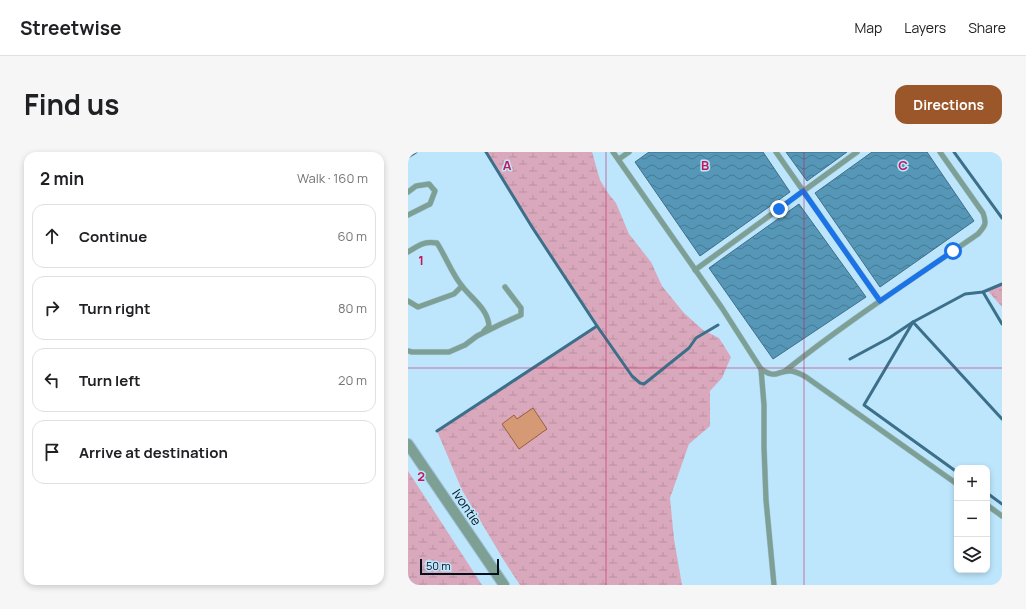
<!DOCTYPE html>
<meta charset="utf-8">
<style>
body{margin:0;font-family:Manrope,sans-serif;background:#f6f6f6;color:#202124}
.controls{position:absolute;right:12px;bottom:12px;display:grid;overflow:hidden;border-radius:8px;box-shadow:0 2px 6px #0003}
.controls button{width:36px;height:36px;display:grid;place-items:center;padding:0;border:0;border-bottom:1px solid #e0e0e0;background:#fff;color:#202124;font:20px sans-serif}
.scale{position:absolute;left:12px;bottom:10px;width:79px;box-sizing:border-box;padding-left:4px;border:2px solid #00111b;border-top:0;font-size:11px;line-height:14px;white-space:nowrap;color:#00111b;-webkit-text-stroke:3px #bde6fd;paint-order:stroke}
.stop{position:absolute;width:12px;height:12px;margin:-9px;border:3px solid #1a73e8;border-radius:50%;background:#fff}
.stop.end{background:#1a73e8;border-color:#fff;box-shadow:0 1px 4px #0008}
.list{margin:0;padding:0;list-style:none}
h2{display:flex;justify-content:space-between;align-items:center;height:52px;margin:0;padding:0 16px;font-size:17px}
h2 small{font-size:13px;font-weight:400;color:#757577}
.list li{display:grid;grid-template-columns:26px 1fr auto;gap:12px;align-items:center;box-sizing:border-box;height:64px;margin:0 8px 8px;padding:0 8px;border:1px solid #e0e0e0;border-radius:12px}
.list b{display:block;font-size:15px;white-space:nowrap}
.list em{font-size:13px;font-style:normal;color:#757577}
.icon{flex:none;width:22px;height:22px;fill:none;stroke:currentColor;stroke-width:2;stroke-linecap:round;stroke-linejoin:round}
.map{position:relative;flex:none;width:594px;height:433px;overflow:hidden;border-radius:12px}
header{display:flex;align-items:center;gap:24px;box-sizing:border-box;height:56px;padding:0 20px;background:#fff;border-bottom:1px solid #e0e0e0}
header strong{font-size:19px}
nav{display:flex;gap:22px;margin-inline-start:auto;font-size:14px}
.intro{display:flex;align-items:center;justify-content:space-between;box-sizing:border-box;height:96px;padding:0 24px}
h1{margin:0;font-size:28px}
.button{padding:10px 18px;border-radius:12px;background:#9b5729;color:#fff;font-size:14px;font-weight:700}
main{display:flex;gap:24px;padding:0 24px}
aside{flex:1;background:#fff;border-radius:12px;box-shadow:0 2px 6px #0003}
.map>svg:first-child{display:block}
.wetland{fill:url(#wetland-marsh)}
.water{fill:url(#water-waves);stroke:#3c6f89}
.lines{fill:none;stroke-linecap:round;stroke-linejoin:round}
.stream{stroke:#3c6f89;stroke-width:3}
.building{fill:#d69975;stroke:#98603d}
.service-casing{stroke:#9fc4d9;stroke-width:6}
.minor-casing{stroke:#9fc4d9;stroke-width:12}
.service{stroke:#7e9f93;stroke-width:5}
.minor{stroke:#7e9f93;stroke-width:10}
.route{stroke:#1a73e8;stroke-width:5}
.grid{fill:none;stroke:#c2185b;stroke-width:1;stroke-opacity:0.55}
.labels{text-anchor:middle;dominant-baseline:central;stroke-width:3;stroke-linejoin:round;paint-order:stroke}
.street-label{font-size:13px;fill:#00111b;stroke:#bde6fd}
.grid-label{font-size:13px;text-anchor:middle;font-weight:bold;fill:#c2185b;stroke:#bde6fd;stroke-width:3;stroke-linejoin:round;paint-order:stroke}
</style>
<header>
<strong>Streetwise</strong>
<nav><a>Map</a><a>Layers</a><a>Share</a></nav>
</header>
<div class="intro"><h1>Find us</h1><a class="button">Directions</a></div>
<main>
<aside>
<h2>2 min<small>Walk · 160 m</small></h2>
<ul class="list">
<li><svg class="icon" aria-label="ahead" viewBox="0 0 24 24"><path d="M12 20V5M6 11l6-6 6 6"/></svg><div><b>Continue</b></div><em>60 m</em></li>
<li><svg class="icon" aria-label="right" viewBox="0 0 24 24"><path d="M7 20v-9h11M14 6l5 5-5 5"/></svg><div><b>Turn right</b></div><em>80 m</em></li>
<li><svg class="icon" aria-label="left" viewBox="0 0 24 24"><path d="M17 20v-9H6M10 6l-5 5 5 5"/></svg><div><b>Turn left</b></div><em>20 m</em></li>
<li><svg class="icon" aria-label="arrive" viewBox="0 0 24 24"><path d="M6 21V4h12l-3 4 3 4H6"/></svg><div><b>Arrive at destination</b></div></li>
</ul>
</aside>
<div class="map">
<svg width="594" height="433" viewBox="0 0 594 433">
<defs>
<pattern id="wetland-marsh" width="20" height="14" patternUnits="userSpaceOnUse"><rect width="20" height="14" fill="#daa8bc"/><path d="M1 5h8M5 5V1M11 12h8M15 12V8" fill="none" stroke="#b990a1"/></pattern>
<pattern id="water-waves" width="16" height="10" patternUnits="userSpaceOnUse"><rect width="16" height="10" fill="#5697b8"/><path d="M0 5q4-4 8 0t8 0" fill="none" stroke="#457a95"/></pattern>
</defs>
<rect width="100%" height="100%" fill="#bde6fd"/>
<g class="wetland">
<polygon points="78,0 184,0 192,28 200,41 208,51 221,82 243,110 254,134 276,161 295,178 311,186 323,205 314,226 302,239 302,274 281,292 262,346 266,387 274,433 112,433 95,407 54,338 29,279 189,174 124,75"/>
<polygon points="594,132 594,155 579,138"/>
<polygon points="0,319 74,433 0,433"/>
</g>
<g class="water">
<polygon points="241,0 355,0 382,40 292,104 227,10"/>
<polygon points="378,0 439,0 399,29"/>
<polygon points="464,0 519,0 566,69 472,135 407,41"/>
<polygon points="391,52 458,145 365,207 301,116"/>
</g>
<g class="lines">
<g class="stream">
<polyline points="78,0 124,75 189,174 224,224 232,231 236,232 281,196 288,186 310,173"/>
<polyline points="546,0 594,66"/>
<polyline points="0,5 8,0"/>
<polyline points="575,140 594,172"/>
<polyline points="505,170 456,253 549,320"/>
<polyline points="505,170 594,267"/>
<polyline points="442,207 481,186 505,170 557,142 575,140 594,132"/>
<polyline points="29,279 189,174"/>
<polyline points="579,341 594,352"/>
</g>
</g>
<polygon class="building" points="125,256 139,277 111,297 94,272 106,263 109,267"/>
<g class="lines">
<g class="service-casing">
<g id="service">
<path d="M205,0l109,156 39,61c16,11 16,1 30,2 6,1 10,3 15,6l151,107"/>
<polyline points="368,0 472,149"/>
<polyline points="211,7 221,0"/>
<polyline points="0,40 8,34 21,32 27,39 22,52 0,63"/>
<path d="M0,100c11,-7 16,-11 29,-9 9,14 15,31 25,43 10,13 26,23 27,40l-5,5"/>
<polyline points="287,118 449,0"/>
<polyline points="0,149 10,155 46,142 54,134"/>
<polyline points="0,199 4,200 41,200 57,193 69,184 93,172 113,163 113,156 97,135"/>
<polyline points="353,217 356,253 356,295 358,348 366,433"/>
<path d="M377,219c61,-49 128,-92 193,-137 7,-8 9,-10 5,-21l-43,-61"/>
<polyline points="579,353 594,364"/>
</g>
</g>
<g class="minor-casing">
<polyline id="minor" points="0,292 96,433"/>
</g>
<use href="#service" class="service"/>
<use href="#minor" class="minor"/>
</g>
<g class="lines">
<polyline class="route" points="371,57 395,39 472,149 545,99"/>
</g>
<path class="grid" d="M198,0v433M396,0v433M0,216h594"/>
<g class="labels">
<g class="street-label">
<text transform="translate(59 355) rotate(56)">Ivontie</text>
</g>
</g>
<g class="grid-label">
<text x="99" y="18">A</text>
<text x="297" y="18">B</text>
<text x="495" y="18">C</text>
<text x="13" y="113">1</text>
<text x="13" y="329">2</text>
</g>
</svg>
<div class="controls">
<button>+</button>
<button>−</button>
<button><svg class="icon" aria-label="layers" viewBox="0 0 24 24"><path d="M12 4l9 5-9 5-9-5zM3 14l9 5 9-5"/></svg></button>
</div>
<div class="scale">50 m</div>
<div class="stop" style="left:545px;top:99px"></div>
<div class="stop end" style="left:371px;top:57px"></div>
</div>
</main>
